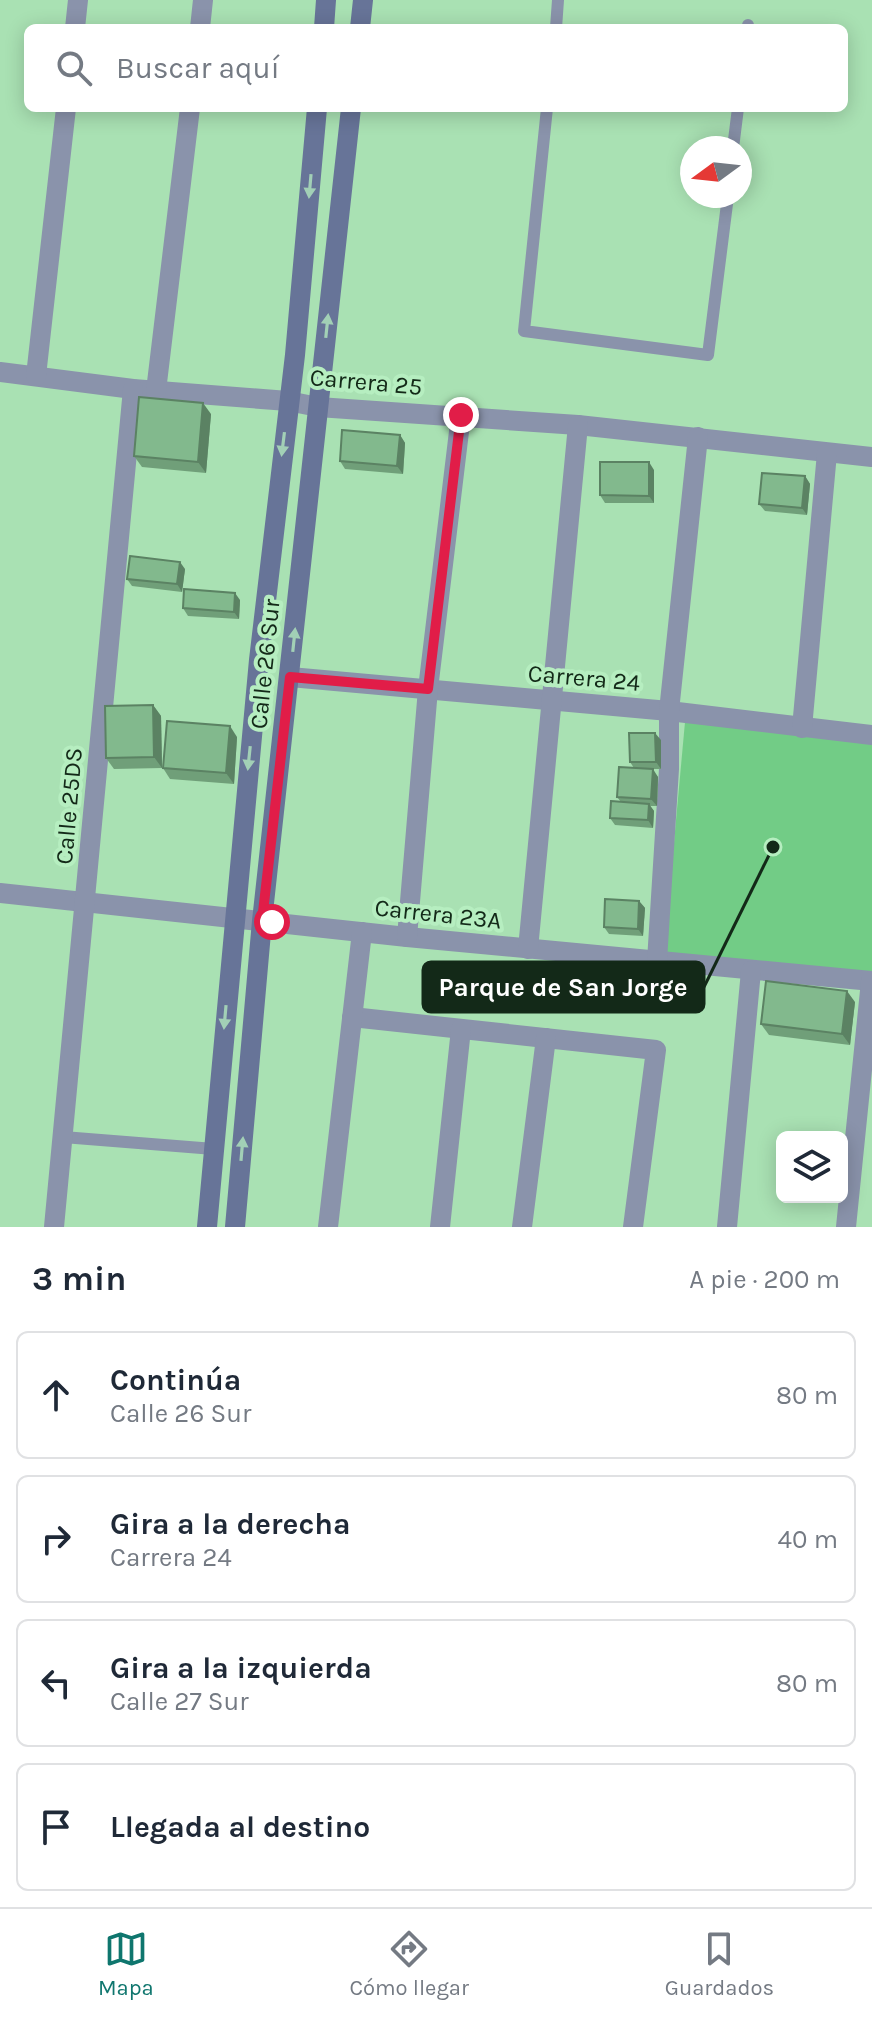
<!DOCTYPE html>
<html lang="es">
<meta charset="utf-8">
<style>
body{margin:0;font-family:Karla,sans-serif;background:#f2f2f3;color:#1f2937}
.controls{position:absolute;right:24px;bottom:24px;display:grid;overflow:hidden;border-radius:12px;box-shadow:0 4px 20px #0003}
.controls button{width:72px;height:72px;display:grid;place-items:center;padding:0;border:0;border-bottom:2px solid #e0e1e3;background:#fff;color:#1f2937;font:40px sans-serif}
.compass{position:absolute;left:680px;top:136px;width:72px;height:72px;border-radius:50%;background:#fff;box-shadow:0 4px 20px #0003;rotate:255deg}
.stop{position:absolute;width:24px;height:24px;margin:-18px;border:6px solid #e11d48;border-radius:50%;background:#fff}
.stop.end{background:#e11d48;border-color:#fff;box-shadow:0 2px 8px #0008}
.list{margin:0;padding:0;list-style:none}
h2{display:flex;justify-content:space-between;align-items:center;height:104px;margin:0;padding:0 32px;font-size:34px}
h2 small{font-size:26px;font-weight:400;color:#747a83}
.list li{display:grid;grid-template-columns:52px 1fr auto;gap:24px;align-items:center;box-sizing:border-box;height:128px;margin:0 16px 16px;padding:0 16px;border:2px solid #e0e1e3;border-radius:12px}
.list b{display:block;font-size:30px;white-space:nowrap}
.list p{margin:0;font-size:26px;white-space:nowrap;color:#747a83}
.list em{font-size:26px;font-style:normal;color:#747a83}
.icon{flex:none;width:44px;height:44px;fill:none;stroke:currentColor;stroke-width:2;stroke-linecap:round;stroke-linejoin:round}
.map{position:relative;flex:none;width:872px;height:1227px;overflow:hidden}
.search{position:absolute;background:#fff;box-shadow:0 4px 20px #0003;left:24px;right:24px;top:24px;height:88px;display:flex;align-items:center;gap:20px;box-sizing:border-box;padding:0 28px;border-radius:12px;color:#747a83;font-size:30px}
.sheet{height:680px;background:#fff}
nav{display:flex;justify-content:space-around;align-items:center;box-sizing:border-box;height:112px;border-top:2px solid #e0e1e3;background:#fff;font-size:22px;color:#747a83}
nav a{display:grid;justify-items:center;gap:4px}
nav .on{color:#0f766e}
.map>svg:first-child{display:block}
.green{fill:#72cc86}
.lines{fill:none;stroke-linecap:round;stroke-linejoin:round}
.lane{stroke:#8a93ab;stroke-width:12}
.street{stroke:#8a93ab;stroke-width:20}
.secondary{stroke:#677498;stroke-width:20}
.wall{fill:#709f79}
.shaded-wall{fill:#5b8263}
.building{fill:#82b98d;stroke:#5b8263;stroke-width:2}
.oneway{fill:#a2d0b6}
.route{stroke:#e11d48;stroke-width:10}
.labels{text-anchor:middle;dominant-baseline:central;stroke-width:8;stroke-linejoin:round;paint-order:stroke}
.street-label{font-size:24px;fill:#132918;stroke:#b6eec0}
.leader{fill:none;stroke:#132918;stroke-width:3}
.callout-dot{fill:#132918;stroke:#b6eec0;stroke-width:3}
.callout{fill:#132918;stroke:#132918;stroke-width:3}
.callout-label{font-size:26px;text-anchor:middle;font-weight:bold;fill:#fff}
</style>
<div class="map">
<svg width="872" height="1227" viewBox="0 0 872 1227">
<rect width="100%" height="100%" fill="#a9e1b3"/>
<polygon class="green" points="685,722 872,742 872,973 664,952"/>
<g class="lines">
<g class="lane">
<polyline points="556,28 558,0"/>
<polyline points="748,28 748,25"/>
<polyline points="547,108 524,331 708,355 728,196"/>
<polyline points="733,148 738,108"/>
<polyline points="63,1137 214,1149"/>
</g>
<g class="street">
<polyline points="75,28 78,0"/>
<polyline points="200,28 203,0"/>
<polyline points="0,372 133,389 288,401 318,407 578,425 872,457"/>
<polyline points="36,376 66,108"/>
<polyline points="156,391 190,108"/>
<polyline points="290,677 669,711 872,735"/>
<polyline points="802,728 827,453"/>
<polyline points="0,893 407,937 872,981"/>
<polyline points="407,937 428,689 461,415"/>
<polyline points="528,949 578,425"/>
<polyline points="657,961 669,769 669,711 698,437"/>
<polyline points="352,1017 656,1050 633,1227"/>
<polyline points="54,1227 133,389"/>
<polyline points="328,1227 362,932"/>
<polyline points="440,1227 461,1029"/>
<polyline points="522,1227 546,1038"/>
<polyline points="727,1227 751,971"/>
<polyline points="846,1227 871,981"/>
</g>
<g class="secondary">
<polyline points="324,28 326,0"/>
<polyline points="360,28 363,0"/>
<polyline points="207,1227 259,660 295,355 317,108"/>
<polyline points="235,1227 262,921 351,108"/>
</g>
</g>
<g class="wall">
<polygon points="211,414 206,473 142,467 134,456"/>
<polygon points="400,435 405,443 403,474 345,469 340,461"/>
<polygon points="654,470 654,503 605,503 600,495"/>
<polygon points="805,476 810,484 807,515 765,511 759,504"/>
<polygon points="185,569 182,592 132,586 127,579"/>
<polygon points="240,600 239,619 188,616 183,608"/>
<polygon points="153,705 161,716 162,768 114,769 106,758"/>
<polygon points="237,737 234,784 170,779 163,768"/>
<polygon points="661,740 661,769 649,769 658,777 657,806 650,806 654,811 653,828 615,825 610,818 621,802 617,797 634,768 630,762"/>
<polygon points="639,901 645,908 643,936 609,934 604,927"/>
<polygon points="855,1002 850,1045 769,1035 761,1024"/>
</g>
<g class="shaded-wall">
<polygon points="203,403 211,414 206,473 198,462"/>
<polygon points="400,435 405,443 403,474 397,466"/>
<polygon points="649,462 654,470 654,503 649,496"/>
<polygon points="805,476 810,484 807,515 802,508"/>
<polygon points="180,562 185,569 182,592 177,584"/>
<polygon points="235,593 240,600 239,619 234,612"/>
<polygon points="153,705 161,716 162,768 154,757"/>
<polygon points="230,726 237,737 234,784 226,773"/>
<polygon points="655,733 661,740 661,769 656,762"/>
<polygon points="653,769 658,777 657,806 651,799"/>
<polygon points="649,804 654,811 653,828 648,820"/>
<polygon points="639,901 645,908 643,936 638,929"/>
<polygon points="847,991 855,1002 850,1045 842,1034"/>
</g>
<g class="building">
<polygon points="139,397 203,403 198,462 134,456"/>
<polygon points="342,430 400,435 397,466 340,461"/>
<polygon points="600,462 649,462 649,496 600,495"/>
<polygon points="762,473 805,476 802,508 759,504"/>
<polygon points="130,556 180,562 177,584 127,579"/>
<polygon points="184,589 235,593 234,612 183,608"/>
<polygon points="153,705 154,757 106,758 105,706"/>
<polygon points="167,721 230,726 226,773 163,768"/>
<polygon points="629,733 655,733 656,762 630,762"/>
<polygon points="619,767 653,769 651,799 617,797"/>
<polygon points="611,801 649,804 648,820 610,818"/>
<polygon points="605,899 639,901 638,929 604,927"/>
<polygon points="766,981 847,991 842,1034 761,1024"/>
</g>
<defs><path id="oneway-solid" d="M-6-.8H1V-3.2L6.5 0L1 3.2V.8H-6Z" transform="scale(2)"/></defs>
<g class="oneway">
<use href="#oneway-solid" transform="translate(310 186) rotate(95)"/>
<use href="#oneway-solid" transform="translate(327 326) rotate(-84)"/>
<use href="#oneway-solid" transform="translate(283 444) rotate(97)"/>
<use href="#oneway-solid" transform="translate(294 640) rotate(-84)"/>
<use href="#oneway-solid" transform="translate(249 758) rotate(96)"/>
<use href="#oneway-solid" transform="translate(225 1017) rotate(95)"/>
<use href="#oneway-solid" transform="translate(242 1149) rotate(-85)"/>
</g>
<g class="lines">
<polyline class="route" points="272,922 262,921 290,677 428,689 461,415"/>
</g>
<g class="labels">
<g class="street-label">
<text transform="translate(366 382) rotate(5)">Carrera 25</text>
<text transform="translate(265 664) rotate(-84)">Calle 26 Sur</text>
<text transform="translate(584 678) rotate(5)">Carrera 24</text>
<text transform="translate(69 806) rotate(-85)">Calle 25DS</text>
<text transform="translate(438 914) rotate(6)">Carrera 23A</text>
</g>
</g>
<path class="leader" d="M773 847L704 987"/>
<circle class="callout-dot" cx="773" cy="847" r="8"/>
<rect class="callout" x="423" y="962" width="281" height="50" rx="8"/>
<g class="callout-label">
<text x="563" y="996">Parque de San Jorge</text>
</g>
</svg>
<div class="controls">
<button><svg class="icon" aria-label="layers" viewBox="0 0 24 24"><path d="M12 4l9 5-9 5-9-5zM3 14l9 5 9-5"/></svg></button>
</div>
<svg class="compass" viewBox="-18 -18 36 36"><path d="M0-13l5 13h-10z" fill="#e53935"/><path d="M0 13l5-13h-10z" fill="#747a83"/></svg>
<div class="stop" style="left:272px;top:922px"></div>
<div class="stop end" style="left:461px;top:415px"></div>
<div class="search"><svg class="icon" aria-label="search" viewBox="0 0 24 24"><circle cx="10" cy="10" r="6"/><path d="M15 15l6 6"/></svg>Buscar aquí</div>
</div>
<section class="sheet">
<h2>3 min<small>A pie · 200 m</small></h2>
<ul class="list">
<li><svg class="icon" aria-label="ahead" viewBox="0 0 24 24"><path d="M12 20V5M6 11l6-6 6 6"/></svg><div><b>Continúa</b><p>Calle 26 Sur</p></div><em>80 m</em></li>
<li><svg class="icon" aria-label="right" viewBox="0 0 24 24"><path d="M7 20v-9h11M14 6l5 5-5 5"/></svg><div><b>Gira a la derecha</b><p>Carrera 24</p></div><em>40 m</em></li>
<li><svg class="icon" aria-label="left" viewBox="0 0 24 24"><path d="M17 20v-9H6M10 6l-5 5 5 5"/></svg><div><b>Gira a la izquierda</b><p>Calle 27 Sur</p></div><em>80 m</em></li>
<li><svg class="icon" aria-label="arrive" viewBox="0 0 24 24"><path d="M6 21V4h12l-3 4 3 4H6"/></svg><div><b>Llegada al destino</b></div></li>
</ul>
</section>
<nav>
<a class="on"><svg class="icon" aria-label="map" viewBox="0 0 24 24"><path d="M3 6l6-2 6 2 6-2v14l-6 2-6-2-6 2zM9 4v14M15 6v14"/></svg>Mapa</a>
<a><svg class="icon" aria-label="directions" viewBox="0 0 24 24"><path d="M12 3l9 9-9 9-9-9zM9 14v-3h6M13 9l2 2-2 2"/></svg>Cómo llegar</a>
<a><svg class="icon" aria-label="saved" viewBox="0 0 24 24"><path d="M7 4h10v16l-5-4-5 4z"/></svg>Guardados</a>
</nav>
